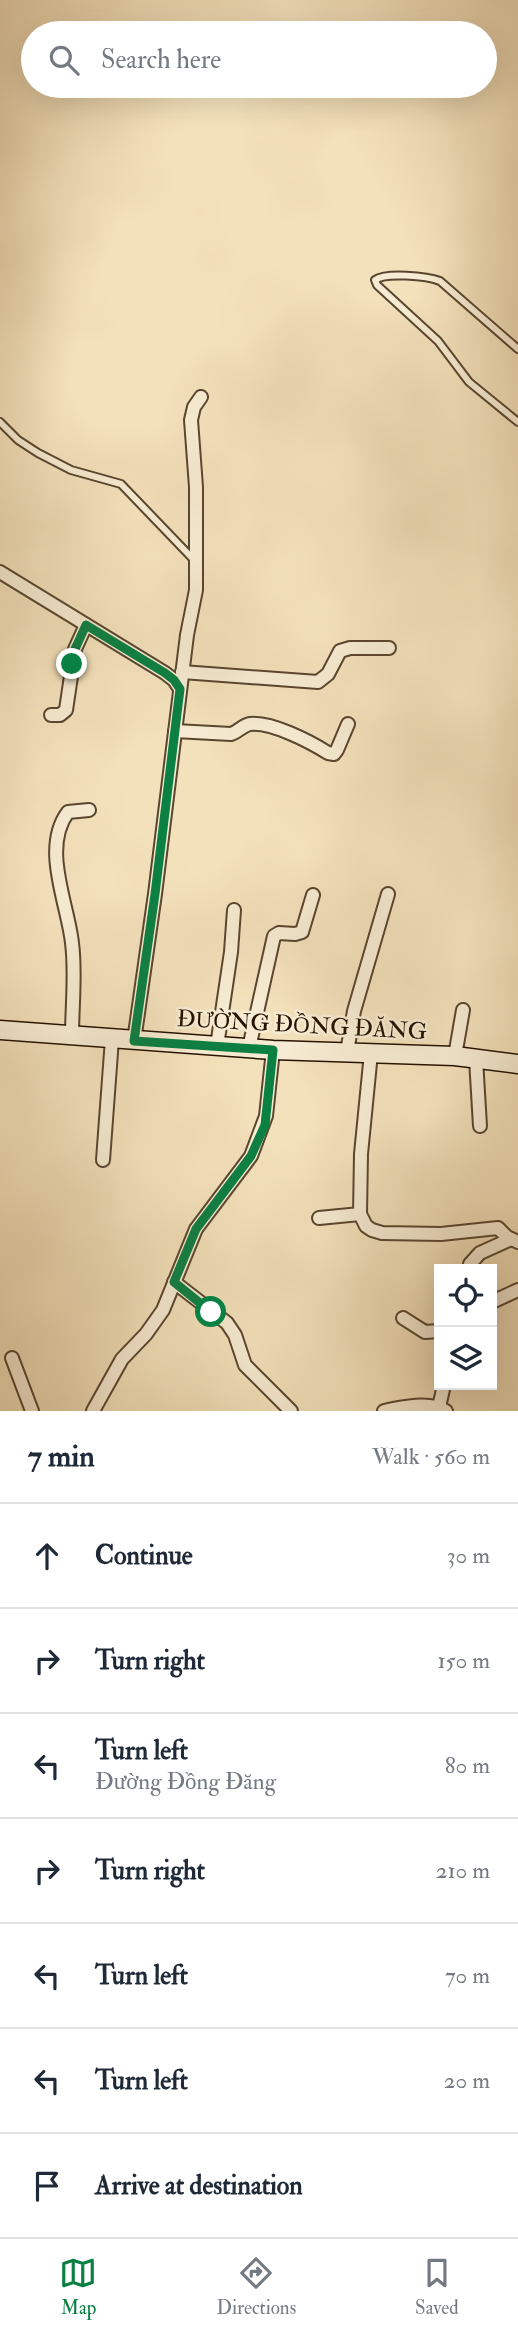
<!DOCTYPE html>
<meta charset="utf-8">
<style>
body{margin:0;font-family:"IM FELL Double Pica",serif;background:#f6f6f7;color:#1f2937}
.controls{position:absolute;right:21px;bottom:21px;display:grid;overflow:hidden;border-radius:0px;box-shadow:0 7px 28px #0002}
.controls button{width:63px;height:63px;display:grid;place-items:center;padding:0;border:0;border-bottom:2px solid #e0e1e3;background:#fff;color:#1f2937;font:35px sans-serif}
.stop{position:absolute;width:21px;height:21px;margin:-16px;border:5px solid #0b8043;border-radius:50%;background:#fff}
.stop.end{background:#0b8043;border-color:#fff;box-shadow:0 2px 7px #0008}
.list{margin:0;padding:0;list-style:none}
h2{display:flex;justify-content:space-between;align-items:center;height:91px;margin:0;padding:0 28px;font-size:30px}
h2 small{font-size:23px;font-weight:400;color:#747a83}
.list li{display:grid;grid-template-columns:46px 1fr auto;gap:21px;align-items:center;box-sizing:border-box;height:105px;padding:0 28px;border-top:2px solid #e0e1e3}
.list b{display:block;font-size:26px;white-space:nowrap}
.list p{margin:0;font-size:23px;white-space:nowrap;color:#747a83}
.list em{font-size:23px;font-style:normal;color:#747a83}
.icon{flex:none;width:38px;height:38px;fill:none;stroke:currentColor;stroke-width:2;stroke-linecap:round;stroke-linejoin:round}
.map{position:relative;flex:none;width:518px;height:1411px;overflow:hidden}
.search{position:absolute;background:#fff;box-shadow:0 7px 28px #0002;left:21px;right:21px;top:21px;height:77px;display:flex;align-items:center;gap:18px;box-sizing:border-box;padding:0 24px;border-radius:38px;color:#747a83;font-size:26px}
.sheet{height:826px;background:#fff}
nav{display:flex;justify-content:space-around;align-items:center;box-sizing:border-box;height:98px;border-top:2px solid #e0e1e3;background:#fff;font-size:19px;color:#747a83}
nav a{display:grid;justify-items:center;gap:4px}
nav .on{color:#0b8043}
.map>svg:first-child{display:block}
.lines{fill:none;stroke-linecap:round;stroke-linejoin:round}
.service-casing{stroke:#59462f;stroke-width:10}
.minor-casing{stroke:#59462f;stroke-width:16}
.secondary-casing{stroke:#261200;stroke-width:21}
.service{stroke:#f7ecd3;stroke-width:6}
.minor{stroke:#f7ecd3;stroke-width:12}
.secondary{stroke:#f7ecd3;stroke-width:18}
.route{stroke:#0b8043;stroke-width:9}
.labels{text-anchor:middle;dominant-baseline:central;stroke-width:5;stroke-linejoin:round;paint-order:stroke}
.street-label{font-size:23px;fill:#261200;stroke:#f7ecd3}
</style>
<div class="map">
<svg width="518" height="1411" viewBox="0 0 518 1411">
<rect width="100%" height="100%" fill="#f3e1bb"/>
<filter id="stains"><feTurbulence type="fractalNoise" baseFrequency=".00286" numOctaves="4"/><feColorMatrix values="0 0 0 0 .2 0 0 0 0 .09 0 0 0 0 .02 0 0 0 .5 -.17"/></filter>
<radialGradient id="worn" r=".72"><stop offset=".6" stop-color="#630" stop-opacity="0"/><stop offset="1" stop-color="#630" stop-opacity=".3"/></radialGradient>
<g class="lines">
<g class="service-casing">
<g id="service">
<path d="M518,349l-78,-68c-13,-5 -55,-9 -65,-1l2,5 61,56 31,41 49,40"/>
<polyline points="0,422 18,440 38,453 71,470 121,484 195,561"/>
</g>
</g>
<g class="minor-casing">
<g id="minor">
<polyline points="0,572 165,673 174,680 180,689"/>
<polyline points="182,672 318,682 328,674 340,651 350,648 389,648"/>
<polyline points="51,715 60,715 66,710 75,649 86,625"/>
<path d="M175,731l56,3c7,-2 12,-9 19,-10 22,-2 59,17 78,29l6,1 3,-4 11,-26"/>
<path d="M72,1036c0,-30 4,-63 0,-93 -4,-39 -31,-95 -4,-131l21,-2"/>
<polyline points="134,1041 155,894 187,635 196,590 196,487 191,420 194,407 201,397"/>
<polyline points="217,1046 231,952 234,910"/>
<polyline points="249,1048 274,936 279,933 295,934 302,932 313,895"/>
<polyline points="347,1052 354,1011 388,894"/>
<polyline points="455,1056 463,1010"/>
<polyline points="476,1059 480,1126"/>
<polyline points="103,1160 112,1039"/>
<polyline points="360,1214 366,1226 372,1230 382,1233 441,1234 498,1228 507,1237 518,1242"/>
<polyline points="319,1218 360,1214 361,1154 371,1053"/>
<polyline points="470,1264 480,1253 511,1239"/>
<polyline points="174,1282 227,1323 235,1335 245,1365 291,1411"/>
<polyline points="492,1302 518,1290"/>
<polyline points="403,1318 425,1332 439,1331"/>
<polyline points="12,1358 32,1411"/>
<polyline points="439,1407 444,1385"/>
<polyline points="93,1411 122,1359 146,1334 163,1310 196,1229 251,1156 266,1116 273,1050"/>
<path d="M384,1411c18,-4 46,-10 62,0"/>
</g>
</g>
<g class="secondary-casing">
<polyline id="secondary" points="0,1030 273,1050 455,1056 518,1064"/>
</g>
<use href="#service" class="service"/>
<use href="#minor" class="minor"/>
<use href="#secondary" class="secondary"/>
</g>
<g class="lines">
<polyline class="route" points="72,664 75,649 86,625 165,673 174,680 180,689 155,894 134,1041 273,1050 265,1125 251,1156 196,1229 174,1282 211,1312"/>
</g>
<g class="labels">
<g class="street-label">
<text transform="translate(302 1025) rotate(3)">ĐƯỜNG ĐỒNG ĐĂNG</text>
</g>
</g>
<rect width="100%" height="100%" filter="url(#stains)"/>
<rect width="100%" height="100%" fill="url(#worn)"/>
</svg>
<div class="controls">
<button><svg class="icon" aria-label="locate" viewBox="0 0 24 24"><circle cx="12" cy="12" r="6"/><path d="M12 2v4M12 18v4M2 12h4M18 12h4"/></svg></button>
<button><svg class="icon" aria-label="layers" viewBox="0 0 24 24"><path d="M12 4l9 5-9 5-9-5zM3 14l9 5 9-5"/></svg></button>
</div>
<div class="stop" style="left:211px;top:1312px"></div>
<div class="stop end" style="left:72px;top:664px"></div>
<div class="search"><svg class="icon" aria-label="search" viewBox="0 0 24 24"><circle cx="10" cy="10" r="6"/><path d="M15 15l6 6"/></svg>Search here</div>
</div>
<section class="sheet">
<h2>7 min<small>Walk · 560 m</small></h2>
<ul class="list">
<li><svg class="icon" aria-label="ahead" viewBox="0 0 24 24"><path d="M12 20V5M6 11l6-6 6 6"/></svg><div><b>Continue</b></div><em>30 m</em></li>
<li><svg class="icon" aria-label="right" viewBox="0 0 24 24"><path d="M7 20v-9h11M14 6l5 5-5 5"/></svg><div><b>Turn right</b></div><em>150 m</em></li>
<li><svg class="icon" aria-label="left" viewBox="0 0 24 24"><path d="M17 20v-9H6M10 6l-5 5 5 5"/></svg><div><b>Turn left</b><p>Đường Đồng Đăng</p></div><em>80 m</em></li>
<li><svg class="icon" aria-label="right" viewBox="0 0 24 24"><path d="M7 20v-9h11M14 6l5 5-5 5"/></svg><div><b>Turn right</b></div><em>210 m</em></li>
<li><svg class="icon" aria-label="left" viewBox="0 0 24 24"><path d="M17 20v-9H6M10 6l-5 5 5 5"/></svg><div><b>Turn left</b></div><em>70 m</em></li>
<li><svg class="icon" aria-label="left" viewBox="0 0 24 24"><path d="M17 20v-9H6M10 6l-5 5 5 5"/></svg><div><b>Turn left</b></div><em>20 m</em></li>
<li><svg class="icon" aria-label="arrive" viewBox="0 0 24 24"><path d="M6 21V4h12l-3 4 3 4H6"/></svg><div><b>Arrive at destination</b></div></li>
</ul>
</section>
<nav>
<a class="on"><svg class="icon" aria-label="map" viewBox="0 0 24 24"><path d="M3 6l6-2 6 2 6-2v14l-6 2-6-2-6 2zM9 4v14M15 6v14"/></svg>Map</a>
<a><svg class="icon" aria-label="directions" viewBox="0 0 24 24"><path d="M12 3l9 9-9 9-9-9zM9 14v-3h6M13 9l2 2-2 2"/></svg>Directions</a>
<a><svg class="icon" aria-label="saved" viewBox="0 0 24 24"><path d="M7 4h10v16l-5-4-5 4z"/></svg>Saved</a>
</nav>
